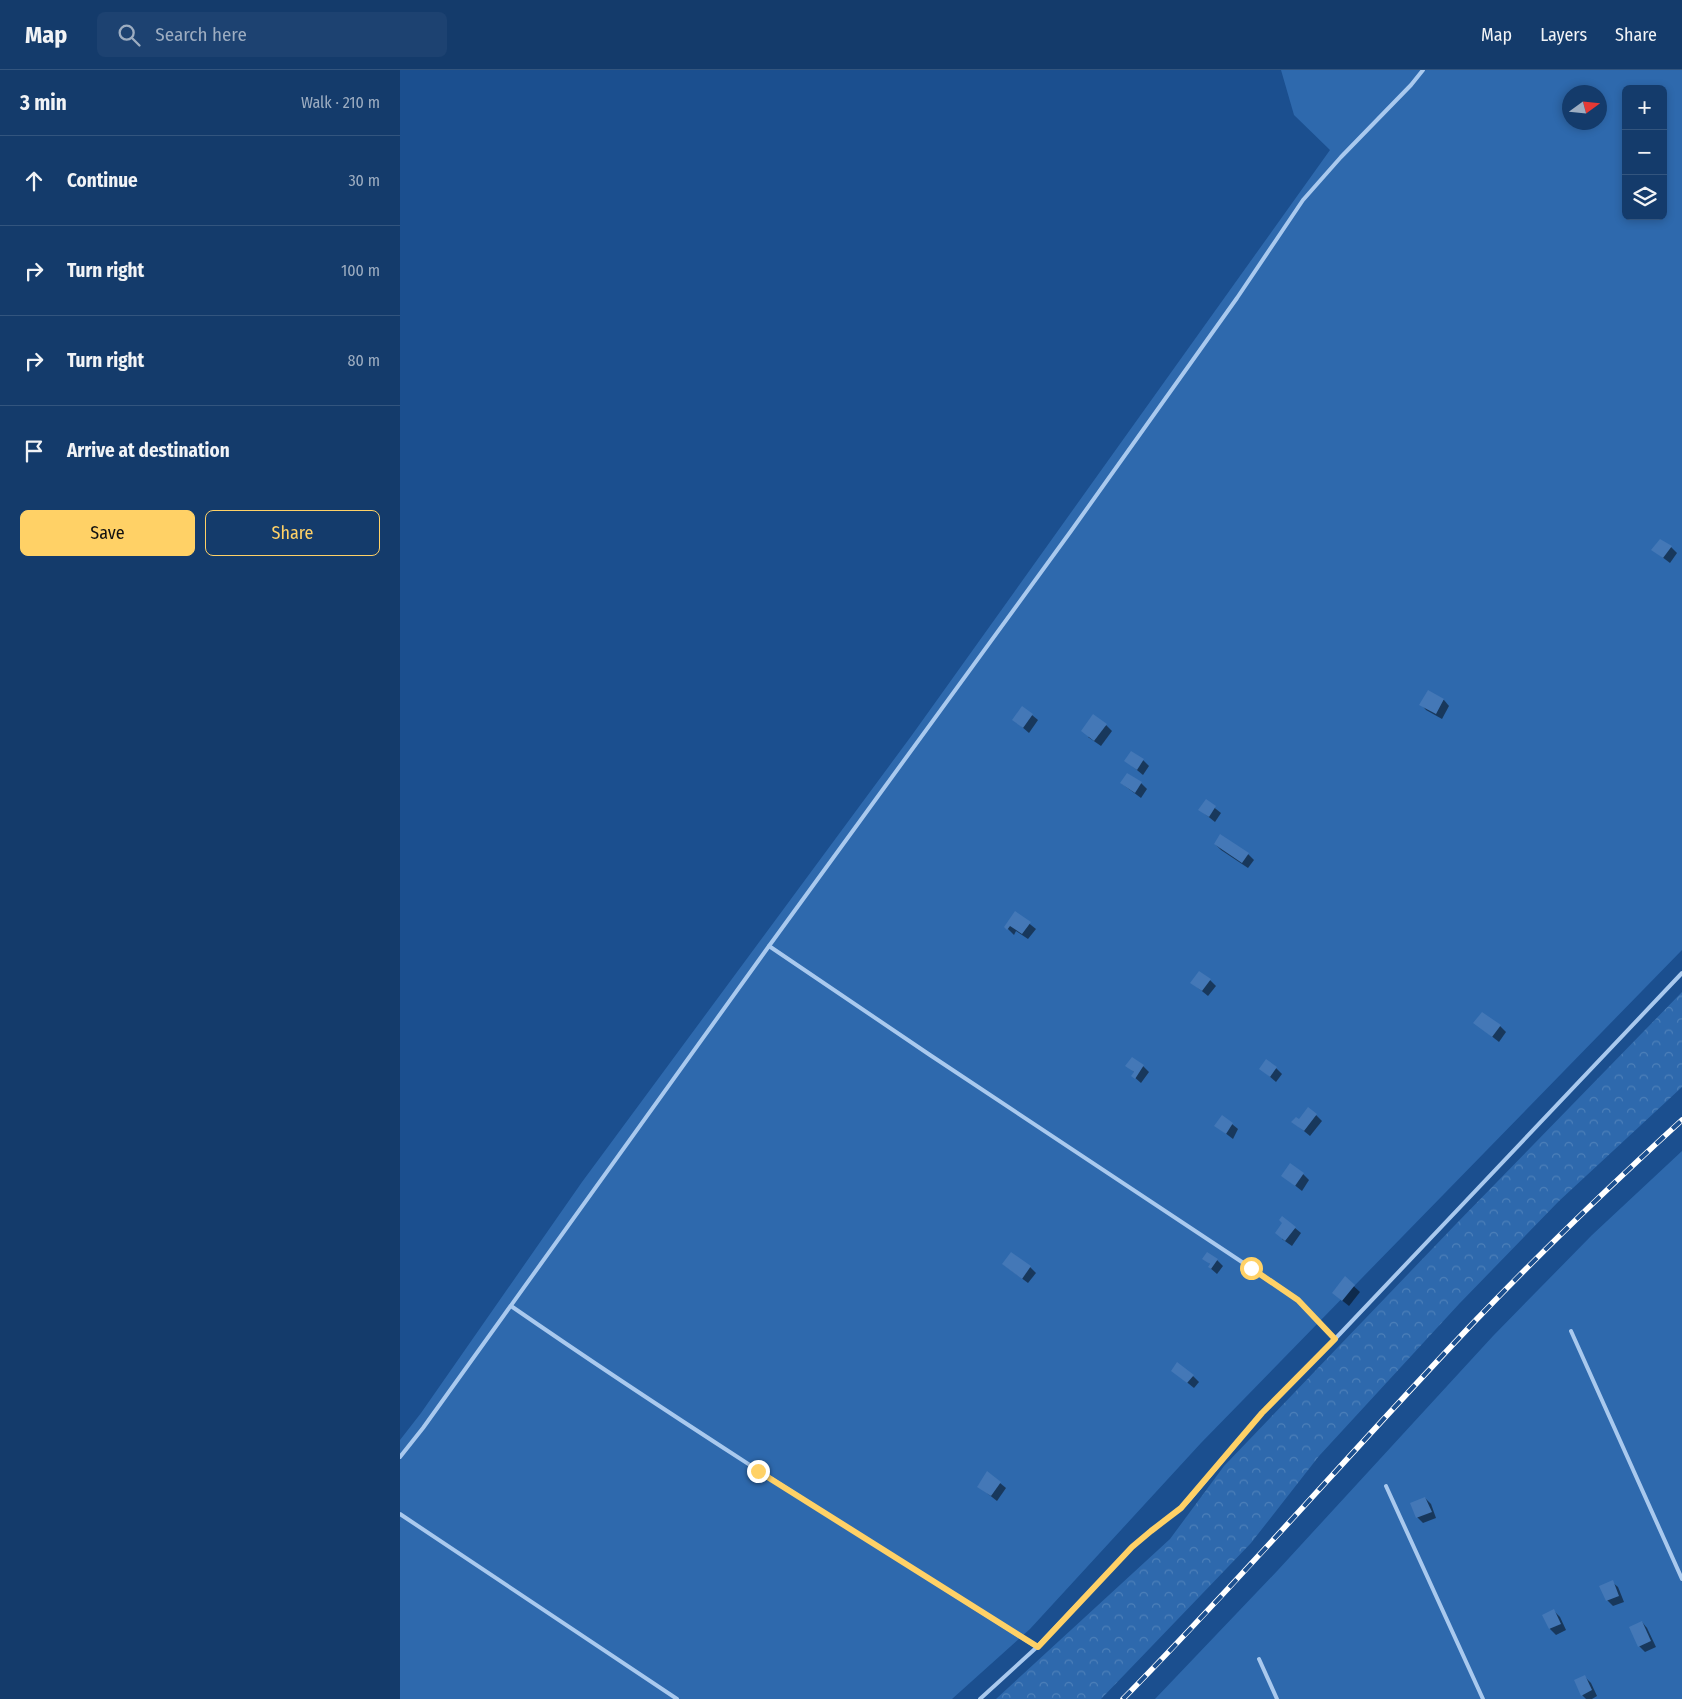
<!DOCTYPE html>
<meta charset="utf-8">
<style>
body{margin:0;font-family:"Fira Sans Condensed",sans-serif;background:#1d4271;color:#f1f3f6}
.controls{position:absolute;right:15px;top:15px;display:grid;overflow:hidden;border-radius:8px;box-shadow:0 2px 8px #0003}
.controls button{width:45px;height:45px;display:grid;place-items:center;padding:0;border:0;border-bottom:1px solid #33557e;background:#143b6b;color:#f1f3f6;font:25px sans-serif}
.compass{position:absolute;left:1162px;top:15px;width:45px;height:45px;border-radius:50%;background:#143b6b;box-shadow:0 2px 8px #0003;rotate:75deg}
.stop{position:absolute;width:15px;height:15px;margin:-11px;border:4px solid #ffd166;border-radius:50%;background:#fff}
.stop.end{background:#ffd166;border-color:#fff;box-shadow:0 1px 5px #0008}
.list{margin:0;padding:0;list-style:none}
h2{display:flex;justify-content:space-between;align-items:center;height:65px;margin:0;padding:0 20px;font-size:21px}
h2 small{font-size:16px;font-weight:400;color:#9dadc1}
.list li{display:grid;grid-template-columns:32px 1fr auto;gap:15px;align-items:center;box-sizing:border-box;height:90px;padding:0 20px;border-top:1px solid #33557e}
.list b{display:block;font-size:19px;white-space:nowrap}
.list em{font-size:16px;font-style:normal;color:#9dadc1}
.actions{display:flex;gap:10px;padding:15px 20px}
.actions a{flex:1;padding:11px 0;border:1px solid #ffd166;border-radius:8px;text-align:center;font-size:18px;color:#ffd166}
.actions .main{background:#ffd166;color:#111}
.icon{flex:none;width:28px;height:28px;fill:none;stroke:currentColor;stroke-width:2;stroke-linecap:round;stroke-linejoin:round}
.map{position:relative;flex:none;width:1282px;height:1629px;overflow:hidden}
header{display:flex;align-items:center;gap:30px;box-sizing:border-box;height:70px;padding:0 25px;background:#143b6b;border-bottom:1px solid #33557e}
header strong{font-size:24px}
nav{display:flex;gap:28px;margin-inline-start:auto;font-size:18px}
.search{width:350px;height:45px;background:#1d4271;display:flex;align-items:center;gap:12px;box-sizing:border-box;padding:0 18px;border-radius:8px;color:#9dadc1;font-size:19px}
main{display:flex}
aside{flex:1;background:#143b6b}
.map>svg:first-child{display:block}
.forest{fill:url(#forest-crowns)}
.green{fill:#2e69ad;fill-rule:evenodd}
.shadow{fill:#0007}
.building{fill:#4478b7}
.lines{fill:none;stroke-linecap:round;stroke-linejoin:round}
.lane{stroke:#a9c9ee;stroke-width:4}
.rail-casing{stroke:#fff;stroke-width:5.5}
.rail{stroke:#1b4f8f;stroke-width:4;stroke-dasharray:11;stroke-linecap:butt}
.route{stroke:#ffd166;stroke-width:6}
</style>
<header>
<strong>Map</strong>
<div class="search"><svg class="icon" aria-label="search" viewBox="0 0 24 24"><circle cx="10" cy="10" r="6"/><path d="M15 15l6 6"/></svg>Search here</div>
<nav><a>Map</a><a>Layers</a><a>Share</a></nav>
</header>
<main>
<aside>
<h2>3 min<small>Walk · 210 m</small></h2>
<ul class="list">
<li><svg class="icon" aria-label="ahead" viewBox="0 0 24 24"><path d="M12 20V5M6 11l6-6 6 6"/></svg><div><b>Continue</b></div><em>30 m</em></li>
<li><svg class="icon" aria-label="right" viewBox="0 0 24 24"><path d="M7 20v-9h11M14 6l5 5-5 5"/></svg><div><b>Turn right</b></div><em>100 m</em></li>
<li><svg class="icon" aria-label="right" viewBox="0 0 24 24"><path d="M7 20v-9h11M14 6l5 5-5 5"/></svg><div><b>Turn right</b></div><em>80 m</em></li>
<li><svg class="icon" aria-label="arrive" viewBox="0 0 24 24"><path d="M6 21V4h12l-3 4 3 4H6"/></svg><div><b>Arrive at destination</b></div></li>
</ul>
<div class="actions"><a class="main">Save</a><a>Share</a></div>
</aside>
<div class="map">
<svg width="1282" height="1629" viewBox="0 0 1282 1629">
<defs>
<pattern id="forest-crowns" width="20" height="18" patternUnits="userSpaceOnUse" patternTransform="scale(1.25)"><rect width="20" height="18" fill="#2e69ad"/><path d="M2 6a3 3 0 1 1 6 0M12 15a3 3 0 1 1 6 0" fill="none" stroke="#4d80b9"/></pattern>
</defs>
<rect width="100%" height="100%" fill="#1b4f8f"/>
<polygon class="forest" points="1282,922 1282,1017 1159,1131 1059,1234 919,1386 851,1473 701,1629 596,1629 770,1469 824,1396 1056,1154"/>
<g class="green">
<path d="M881,0h401v880l-481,493 -171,186 -78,70h-552v-259l21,-27 161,-231 330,-447 418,-585 -36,-35zM1226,19h37v127h-37zM1170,22h30v30h-30z"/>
<polygon points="1282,1081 1282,1629 755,1629 878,1500 1093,1266 1192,1165"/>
</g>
<g class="shadow">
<polygon points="1271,477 1277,483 1270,493 1253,480"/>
<polygon points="1028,621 1044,630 1049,636 1042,649 1026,640 1021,634"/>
<polygon points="632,645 638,650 629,663 614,650"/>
<polygon points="706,655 712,661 701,676 688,667"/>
<polygon points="743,690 749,696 743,705 726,691"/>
<polygon points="721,713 741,713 747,719 741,728"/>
<polygon points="806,731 821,743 815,752 800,740"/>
<polygon points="815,774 848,784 854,790 848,798 821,780"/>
<polygon points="616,843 636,859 628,869 616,861 614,865 606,857"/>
<polygon points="810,910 816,916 808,926 792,913"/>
<polygon points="1075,953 1100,956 1106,962 1099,972"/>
<polygon points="727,996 743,996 749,1002 741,1013 733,1006 735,1003"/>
<polygon points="876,998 882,1004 876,1012 861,999"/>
<polygon points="916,1045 922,1051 910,1066 893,1052"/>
<polygon points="832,1054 838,1059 833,1069 816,1056"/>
<polygon points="903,1104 909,1110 902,1121 883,1106"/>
<polygon points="884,1153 895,1158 901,1163 892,1176 882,1169"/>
<polygon points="804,1188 817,1190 823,1196 817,1204 809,1197 811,1195"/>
<polygon points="603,1194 630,1197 636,1203 628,1213"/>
<polygon points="945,1208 960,1222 949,1236 939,1228"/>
<polygon points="773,1301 793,1306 799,1312 794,1318"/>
<polygon points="588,1403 606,1418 597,1431 578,1416"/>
<polygon points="1025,1428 1031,1434 1036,1448 1023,1453 1017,1447"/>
<polygon points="1212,1512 1218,1517 1224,1532 1213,1536 1207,1530"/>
<polygon points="1154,1541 1160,1547 1166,1560 1156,1565 1150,1559 1144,1546"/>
<polygon points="1242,1552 1247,1558 1256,1577 1245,1582 1239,1576"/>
<polygon points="1185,1607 1191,1613 1197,1626 1192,1629 1186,1629 1182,1625"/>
</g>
<g class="building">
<polygon points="1260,469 1272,476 1263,488 1251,480"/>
<polygon points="1028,620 1044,629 1036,644 1019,635"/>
<polygon points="622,636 633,644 623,658 612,650"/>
<polygon points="693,644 707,654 694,671 681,661"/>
<polygon points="731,681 744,689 737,700 724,691"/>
<polygon points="727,703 742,712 735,723 720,713"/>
<polygon points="806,729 816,736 809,747 798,740"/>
<polygon points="820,764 849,783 842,793 814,774"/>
<polygon points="615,841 631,852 622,864 610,856 607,860 604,857"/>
<polygon points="799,901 811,909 802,921 790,913"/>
<polygon points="1082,942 1101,955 1092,967 1073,953"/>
<polygon points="732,987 744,995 735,1009 731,1006 734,1002 725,996"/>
<polygon points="866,989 877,997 870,1007 859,999"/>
<polygon points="908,1037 917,1044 904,1061 891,1052 896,1047 899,1049"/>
<polygon points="822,1045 833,1053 826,1064 814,1056"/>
<polygon points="890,1093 904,1103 895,1116 881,1106"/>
<polygon points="882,1146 896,1157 885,1171 875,1163 882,1153 879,1150"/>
<polygon points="611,1182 631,1196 622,1209 602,1194"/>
<polygon points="807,1182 818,1189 811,1199 808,1197 810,1194 802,1189"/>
<polygon points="945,1206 955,1215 942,1231 932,1223"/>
<polygon points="777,1292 794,1305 787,1313 771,1301"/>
<polygon points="587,1401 601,1412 591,1426 577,1417"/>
<polygon points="1025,1427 1032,1442 1016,1448 1010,1433"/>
<polygon points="1213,1510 1219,1526 1206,1531 1199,1516"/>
<polygon points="1154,1539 1161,1554 1149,1559 1142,1545"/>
<polygon points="1242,1551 1251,1571 1238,1577 1229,1557"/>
<polygon points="1185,1605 1192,1620 1181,1626 1174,1610"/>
</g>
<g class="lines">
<g class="lane">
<polyline points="369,876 530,985 851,1198 898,1230 935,1269"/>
<path d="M111,1236c172,119 350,230 526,341"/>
<polyline points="1171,1261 1282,1509"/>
<polyline points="0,1387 23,1358 369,876 671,461 837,228 903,130 941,87 1011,15 1023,0"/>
<polyline points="986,1416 1083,1629"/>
<polyline points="0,1444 277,1629"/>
<polyline points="859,1589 877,1629"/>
<polyline points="580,1629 637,1577 732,1477 751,1461 781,1438 790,1429 862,1343 935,1269 1282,903"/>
</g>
<g class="rail-casing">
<path id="rail" d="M723,1629c121,-123 234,-254 353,-379 66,-69 136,-136 206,-200"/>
</g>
<use href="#rail" class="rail"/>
</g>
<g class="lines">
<polyline class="route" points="358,1401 638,1577 732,1477 751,1461 781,1438 862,1343 935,1269 898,1230 851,1198"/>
</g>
</svg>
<div class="controls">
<button>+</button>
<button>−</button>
<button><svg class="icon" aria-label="layers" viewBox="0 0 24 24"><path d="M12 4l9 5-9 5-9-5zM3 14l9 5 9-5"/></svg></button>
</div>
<svg class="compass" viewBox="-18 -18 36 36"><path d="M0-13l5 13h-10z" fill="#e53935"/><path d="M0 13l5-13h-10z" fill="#9dadc1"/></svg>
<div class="stop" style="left:851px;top:1198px"></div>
<div class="stop end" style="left:358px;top:1401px"></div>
</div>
</main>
